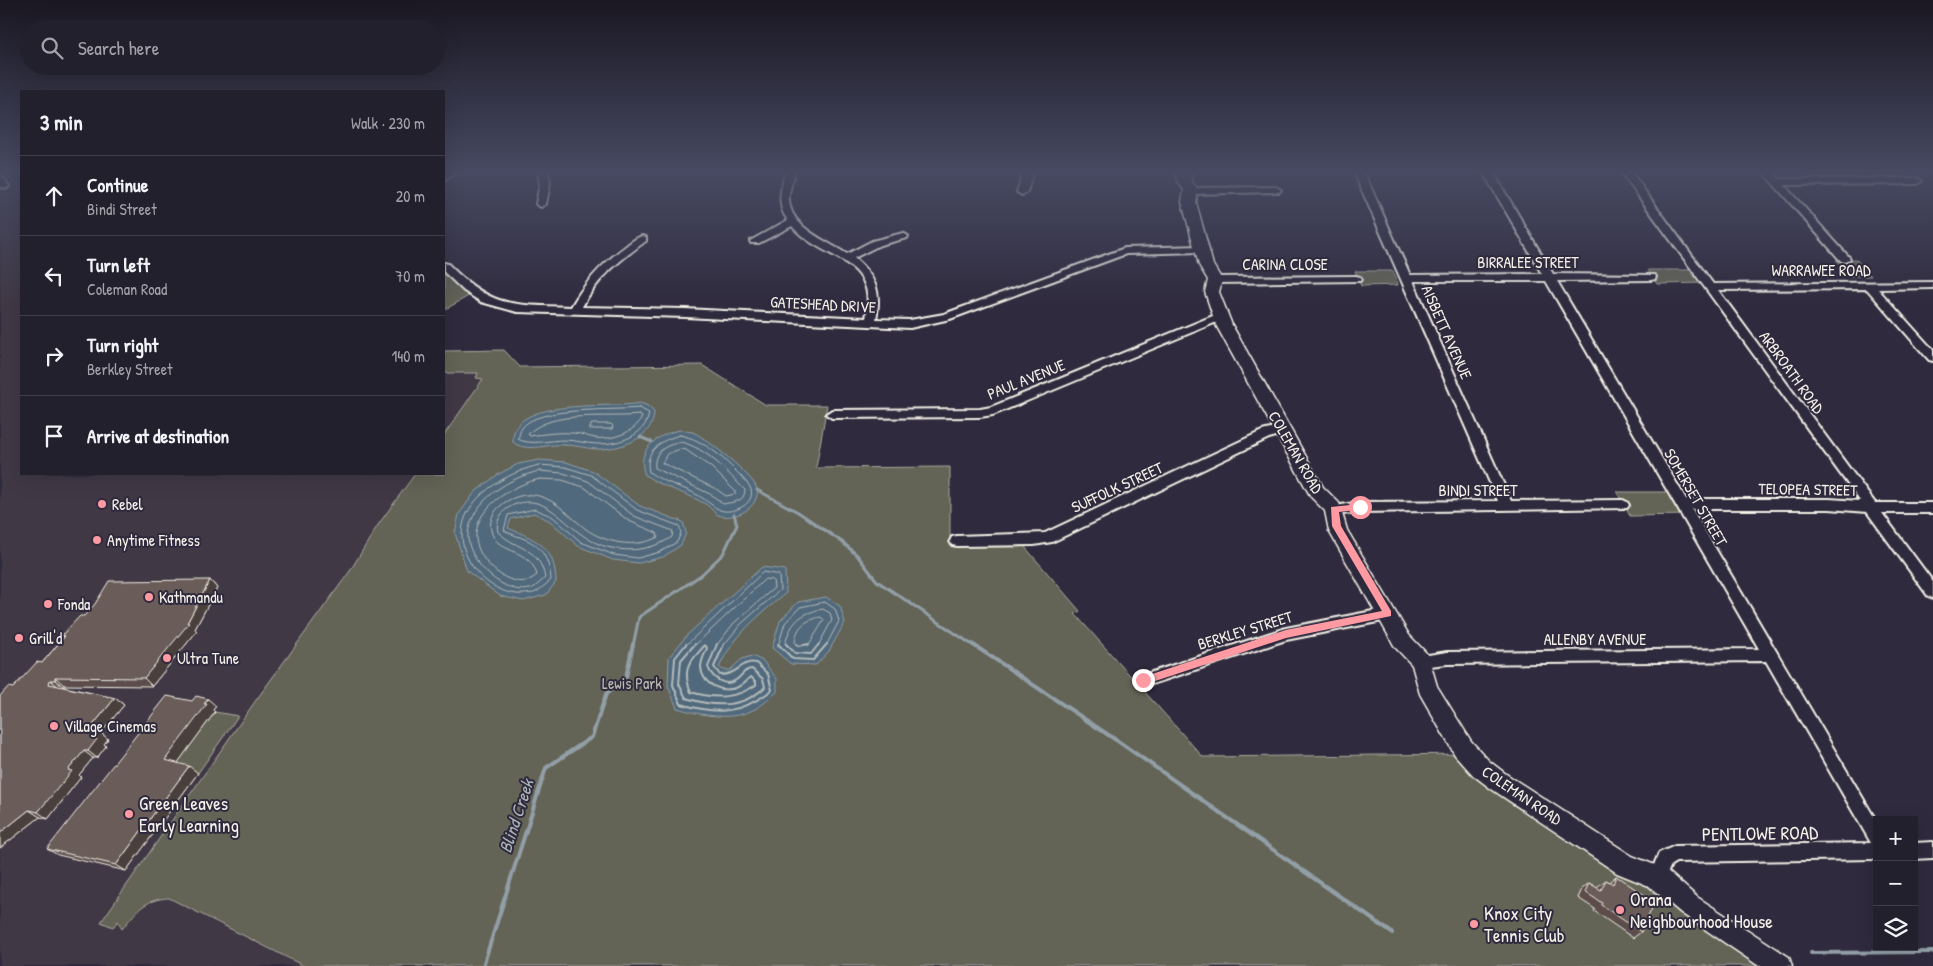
<!DOCTYPE html>
<meta charset="utf-8">
<style>
body{margin:0;font-family:"Patrick Hand",sans-serif;background:#2b2836;color:#f1f3f6}
.controls{position:absolute;right:15px;bottom:15px;display:grid;overflow:hidden;border-radius:0px;box-shadow:0 5px 20px #0002}
.controls button{width:45px;height:45px;display:grid;place-items:center;padding:0;border:0;border-bottom:1px solid #403e4a;background:#23202e;color:#f1f3f6;font:25px sans-serif}
.stop{position:absolute;width:15px;height:15px;margin:-11px;border:4px solid #ff9aa2;border-radius:50%;background:#fff}
.stop.end{background:#ff9aa2;border-color:#fff;box-shadow:0 1px 5px #0008}
.list{margin:0;padding:0;list-style:none}
h2{display:flex;justify-content:space-between;align-items:center;height:65px;margin:0;padding:0 20px;font-size:21px}
h2 small{font-size:16px;font-weight:400;color:#a3a3aa}
.list li{display:grid;grid-template-columns:32px 1fr auto;gap:15px;align-items:center;box-sizing:border-box;height:80px;padding:0 20px;border-top:1px solid #403e4a}
.list b{display:block;font-size:19px;white-space:nowrap}
.list p{margin:0;font-size:16px;white-space:nowrap;color:#a3a3aa}
.list em{font-size:16px;font-style:normal;color:#a3a3aa}
.icon{flex:none;width:28px;height:28px;fill:none;stroke:currentColor;stroke-width:2;stroke-linecap:round;stroke-linejoin:round}
.map{position:relative;flex:none;width:1933px;height:966px;overflow:hidden}
.search{position:absolute;background:#23202e;box-shadow:0 5px 20px #0002;left:20px;top:20px;width:425px;height:55px;display:flex;align-items:center;gap:12px;box-sizing:border-box;padding:0 18px;border-radius:28px;color:#a3a3aa;font-size:19px}
.panel{position:absolute;background:#23202e;box-shadow:0 5px 20px #0002;left:20px;top:90px;width:425px;height:385px;border-radius:0px}
.map>svg:first-child{display:block}
.built{fill:#413945}
.green{fill:#636457;stroke:#acaaa0}
.water{fill:#51697b;stroke:#929fa7}
.lines{fill:none;stroke-linecap:round;stroke-linejoin:round}
.shore-far1{stroke:#b3bbbc;stroke-width:1}
.shore{stroke:#b3bbbc;stroke-width:2}
.stream-far1{stroke:#929fa7;stroke-width:3}
.stream{stroke:#929fa7;stroke-width:4}
.street-casing{stroke:#f4f1e8;stroke-width:4}
.secondary-casing{stroke:#f4f1e8;stroke-width:3}
.street{fill:#2f2a3d;fill-rule:evenodd}
.secondary{fill:#2f2a3d;fill-rule:evenodd}
.wall{fill:#5b4e4c;stroke:#f4f1e8}
.shaded-wall{fill:#4a403e;stroke:#f4f1e8}
.building{fill:#6a5b58;stroke:#f4f1e8}
.route{fill:#ff9aa2}
.poi-dot{fill:#ff9aa2;stroke:#2f2a3d;stroke-width:2}
.labels{text-anchor:middle;dominant-baseline:central;stroke-width:4;stroke-linejoin:round;paint-order:stroke}
.street-label{font-size:16px;fill:#f4f1e8;stroke:#2f2a3d}
.poi-label{font-size:16px;fill:#f4f1e8;stroke:#2f2a3d;text-anchor:start}
.park-label{font-size:16px;fill:#bab9ae;stroke:#2f2a3d}
.water-label{font-size:18px;font-style:italic;fill:#abb4b7;stroke:#2f2a3d}
.near-poi-label{font-size:19px;fill:#f4f1e8;stroke:#2f2a3d;text-anchor:start}
.near-street-label{font-size:19px;fill:#f4f1e8;stroke:#2f2a3d}
</style>
<div class="map">
<svg width="1933" height="966" viewBox="0 0 1933 966">
<rect width="100%" height="100%" fill="#2f2a3d"/>
<filter id="ink" filterUnits="userSpaceOnUse"><feTurbulence type="fractalNoise" baseFrequency=".02" numOctaves="2"/><feDisplacementMap in="SourceGraphic" scale="10" xChannelSelector="R" yChannelSelector="G"/><feConvolveMatrix kernelMatrix="1 2 1 2 8 2 1 2 1" color-interpolation-filters="sRGB"/></filter>
<g filter="url(#ink)">
<g class="built">
<polygon points="7,172 21,172 21,474 415,474 378,525 350,571 102,921 113,927 118,921 122,929 139,909 154,898 169,898 304,966 0,966 0,179"/>
<polygon points="444,373 478,373 484,379 444,435"/>
</g>
<g class="green">
<polygon points="1856,259 1871,276 1850,276 1836,260"/>
<polygon points="444,266 472,294 444,310"/>
<polygon points="1648,270 1697,270 1707,283 1657,284"/>
<polygon points="1355,271 1393,271 1398,285 1361,286"/>
<path d="M504,350l16,17 182,-2 64,40h61l-11,63 134,-1v74l69,-1 61,71 -5,3 128,143 265,-3 309,212h-1473l-135,-68c-25,1 -33,14 -47,31l-4,-8 -5,6 -12,-5 153,-219 96,-132 28,-46 37,-51h29v-39l39,-56 -7,-1 2,-5h-34v-22z"/>
<polygon points="1617,492 1675,492 1688,515 1630,516"/>
<polygon points="215,712 238,716 198,773 174,768"/>
</g>
<g class="water">
<path d="M640,403l8,3 6,6c0,27 -36,38 -58,37 -12,-1 -21,-4 -34,-4 -16,-1 -36,8 -49,-3 -4,-46 100,-33 127,-39z"/>
<path d="M680,430c5,1 10,1 15,3 13,7 59,43 62,56 3,19 -23,32 -39,26 -4,-2 -7,-7 -11,-10 -19,-12 -44,-17 -62,-30 -10,-26 13,-41 35,-45z"/>
<path d="M539,460l27,2 27,9 47,35 43,16 3,11 -5,12 -18,12 -24,6 -26,-3 -35,-14 -28,-25 -16,-8 -23,6 -3,9c30,12 47,19 48,54l-10,13 -23,6 -23,-5 -33,-25 -12,-38 4,-19 16,-22 22,-17 21,-11z"/>
<path d="M762,567l23,3 1,23c-27,22 -52,42 -67,74l4,3h7l12,-11 10,-3 11,5 14,18v13c-7,6 -14,13 -22,17 -24,13 -54,6 -78,-1l-9,-22 1,-29 19,-23z"/>
<polygon points="826,597 840,606 845,622 829,651 816,665 791,664 772,648 780,621 798,602"/>
</g>
<g class="lines">
<g class="shore-far1">
<path d="M639,408l10,5c-3,23 -30,31 -51,31 -11,0 -22,-4 -34,-4 -14,0 -34,6 -46,-1 1,-3 2,-8 4,-11 15,-22 91,-17 117,-20z"/>
<path d="M639,415l3,2c-7,16 -30,23 -47,21 -7,-1 -14,-5 -22,-5 -15,-1 -29,1 -43,3l-2,-2c25,-25 78,-15 111,-19z"/>
<polygon points="592,424 611,424 613,426 612,429 590,429"/>
<path d="M680,435c25,5 43,23 60,40 3,4 8,8 10,12 8,16 -17,28 -30,23 -8,-4 -16,-12 -26,-17 -15,-7 -31,-11 -45,-21 -5,-22 12,-32 31,-37z"/>
<path d="M681,442c26,6 46,30 64,48 0,12 -12,12 -22,14l-11,-9 -57,-27c-2,-17 11,-23 26,-26z"/>
<polygon points="681,449 686,450 712,468 735,491 735,494 726,496 716,489 662,463 667,454"/>
<path d="M539,465l26,2 26,8 46,35 42,16 2,7 -4,9 -17,10 -22,6 -24,-3 -33,-13 -28,-25 -18,-8 -27,6 -4,15c7,5 15,6 23,10 16,7 23,23 24,40 -5,4 -10,9 -15,12 -3,2 -8,1 -11,2 -31,3 -63,-28 -63,-59 -1,-37 46,-63 77,-70z"/>
<path d="M540,471l23,2 25,8 46,35 39,15 -1,6c-27,18 -65,17 -91,-3 -14,-10 -27,-26 -44,-31 -19,-5 -44,8 -39,29 20,19 41,14 47,46 -4,3 -8,8 -12,10 -27,11 -68,-28 -65,-55 5,-34 42,-56 72,-62z"/>
<path d="M540,479l22,1 22,7 45,34 28,12 1,4c-22,12 -53,6 -72,-8 -16,-12 -28,-28 -47,-33 -19,-6 -53,10 -48,34 4,24 39,17 46,45 -3,2 -7,5 -10,6 -23,5 -53,-24 -51,-47 2,-29 39,-50 64,-55z"/>
<polyline points="685,646 763,572 779,575 780,590 741,624 723,646"/>
<polyline points="694,646 765,579 773,580 774,588 734,623 716,646"/>
<polyline points="778,646 785,623 800,607 825,602 835,609 839,621 826,646"/>
<path d="M787,646l-2,-2c6,-22 15,-31 38,-35l7,4 2,7 -14,26"/>
<path d="M798,646l-3,-3c1,-17 11,-23 26,-26l3,3 -16,26"/>
</g>
<g class="shore">
<path d="M686,644l-11,14 -2,27 8,19c37,11 60,10 91,-14l-4,-16 -12,-11c-15,-3 -18,12 -36,12l-6,-8 10,-23"/>
<path d="M695,644l-14,16 -2,24 7,14c28,9 56,11 79,-11l-2,-8 -11,-10c-8,0 -10,7 -16,11 -11,8 -24,-2 -28,-13l9,-23"/>
<polyline points="778,644 793,659 813,660 827,644"/>
<polyline points="786,644 795,653 811,654 819,644"/>
<polyline points="796,644 798,646 809,644"/>
<path d="M705,645l2,3c-2,6 -6,12 -6,19 1,18 22,27 37,20 5,-3 9,-7 13,-10l5,5v3c-21,14 -42,14 -65,7 -10,-24 -1,-30 14,-47z"/>
</g>
<g class="stream-far1">
<polyline points="640,437 652,442"/>
<polyline points="757,490 798,512 842,542 857,555 877,581 974,646"/>
<polyline points="633,646 639,617 701,575 723,554 737,525 734,514"/>
</g>
<g class="stream">
<polyline points="972,644 1122,744 1392,933"/>
<polyline points="1811,953 1933,952"/>
<polyline points="483,966 546,768 592,737 606,694 626,677 633,644"/>
</g>
<g class="street-casing">
<g id="street">
<polygon points="446,172 457,172 444,181 444,174"/>
<polygon points="538,172 548,172 550,184 546,204 541,207 536,204 540,184"/>
<path d="M785,172h10c-2,7 -5,15 -6,23 -3,31 36,45 58,59l25,-13 31,-8 5,3 -1,2 -27,7 -26,13c21,18 28,33 22,61l34,1 34,-6 181,-66 77,-2 5,3 -5,3 -76,2 -176,65 -40,9 -225,-11 -168,-5 -36,-10 -17,-11 -20,-19v-9l4,1c43,44 64,41 123,43 14,-25 32,-44 55,-61 5,-4 10,-8 16,-10l4,1v4c-26,19 -49,37 -64,66l103,2 181,9c13,-62 -45,-57 -74,-92l-33,17h-8l-1,-2 38,-21c-12,-14 -7,-32 -3,-48z"/>
<polygon points="1023,172 1033,172 1027,192 1022,195 1017,192"/>
<polygon points="1354,172 1364,172 1410,275 1542,274 1483,172 1493,172 1553,274 1655,275 1656,277 1655,279 1651,280 1557,281 1686,499 1829,499 1860,501 1621,172 1631,172 1713,284 1933,282 1933,288 1878,289 1933,350 1933,361 1929,360 1867,289 1718,290 1875,503 1933,503 1933,513 1882,513 1933,582 1933,598 1928,596 1867,512 1829,509 1692,509 1877,822 1877,859 1676,862 1671,865 1663,883 1657,885 1651,883 1649,877 1659,853 1675,846 1871,843 1766,661 1447,664 1421,667 1416,665 1414,661 1416,657 1447,652 1759,649 1546,281 1413,281 1511,501 1623,500 1627,502 1629,505 1627,508 1360,512 1334,515 1329,513 1328,510 1329,507 1360,502 1498,501"/>
<polygon points="1763,172 1773,172 1779,179 1917,178 1922,181 1917,184 1784,185 1849,257 1850,259 1845,262 1841,261"/>
<polygon points="0,176 3,177 9,186 7,188 0,187"/>
<polygon points="1276,187 1281,190 1279,192 1192,194 1187,191 1192,188"/>
<polygon points="1356,276 1360,277 1361,279 1360,281 1215,283 1210,280 1215,277"/>
<polygon points="1220,313 1224,315 1225,317 1224,319 993,415 980,417 832,418 826,414 832,410 980,409 991,407"/>
<polygon points="1283,426 1287,427 1289,430 1287,433 1269,438 1052,542 1034,545 957,546 952,545 950,541 952,537 957,536 1045,533 1262,431"/>
<polygon points="1388,608 1393,610 1395,614 1393,618 1388,620 1286,640 1143,687 1138,685 1136,681 1138,677 1143,675 1286,628"/>
<polygon points="1933,842 1933,858 1914,859 1914,843"/>
</g>
</g>
<g class="secondary-casing">
<polygon id="secondary" points="1176,172 1190,172 1192,182 1198,190 1196,202 1213,265 1222,280 1219,292 1232,325 1323,487 1339,503 1347,530 1409,635 1428,655 1437,686 1471,741 1489,761 1506,774 1632,856 1665,869 1697,897 1789,957 1792,966 1759,966 1681,913 1649,886 1617,873 1490,788 1473,775 1455,755 1420,694 1412,665 1395,647 1329,531 1325,511 1311,497 1216,325 1205,292 1208,280 1199,265 1182,202 1184,190 1178,182"/>
</g>
<use href="#street" class="street"/>
<use href="#secondary" class="secondary"/>
</g>
<g class="wall">
<polygon points="210,580 217,588 195,629 197,631 152,686 64,685 64,687 115,698 124,705 101,733 108,739 104,744 106,746 97,758 93,758 79,775 81,777 48,819 40,817 0,848 0,696 13,688 42,663 64,637 62,635 84,616"/>
<polygon points="216,706 213,710 215,712 177,763 198,773 126,871 58,855 47,849"/>
<polygon points="1616,876 1641,932 1633,938 1594,911 1595,909 1578,898 1582,889 1589,883 1597,888 1598,886 1606,880 1609,882"/>
</g>
<g class="shaded-wall">
<polygon points="210,580 217,588 195,629 197,631 152,686 144,678 187,623"/>
<polygon points="55,677 64,685 64,687 55,680"/>
<polygon points="50,680 59,687 49,684"/>
<polygon points="115,698 124,705 101,733 108,739 104,744 106,746 97,758 88,751 94,738 89,730"/>
<polygon points="208,699 216,706 213,710 215,712 174,768 165,760"/>
<polygon points="84,751 93,758 79,775 81,777 48,819 38,812 68,770"/>
<polygon points="189,766 198,773 126,871 116,865"/>
<polygon points="29,810 40,817 0,848 0,833"/>
</g>
<g class="building">
<polygon points="210,580 187,623 189,623 144,678 55,677 55,680 50,680 49,684 115,698 89,730 99,732 94,738 97,739 88,751 84,751 68,770 72,771 38,812 29,810 0,833 0,696 8,687 13,688 37,662 42,663 65,636 62,635 80,616 84,616 95,604 109,581"/>
<polygon points="167,696 192,701 196,696 208,699 204,704 207,704 165,760 189,766 116,865 47,849"/>
<polygon points="1616,876 1655,902 1641,932 1601,905 1602,903 1585,892 1589,883 1601,890 1606,880 1613,884"/>
</g>
</g>
<linearGradient id="sky" x2="0" y2="1"><stop stop-color="#1a1722"/><stop offset="0.56" stop-color="#474a62"/><stop offset="1" stop-color="#474a62" stop-opacity="0"/></linearGradient>
<rect width="1933" height="307" fill="url(#sky)"/>
<polygon class="route" points="1360,504 1364,507 1363,509 1339,512 1341,526 1391,611 1391,616 1286,638 1143,685 1140,683 1140,678 1286,630 1382,611 1332,526 1331,507"/>
<g class="poi-dot">
<circle cx="102" cy="504" r="5"/>
<circle cx="97" cy="540" r="5"/>
<circle cx="149" cy="597" r="5"/>
<circle cx="48" cy="604" r="5"/>
<circle cx="19" cy="638" r="5"/>
<circle cx="167" cy="658" r="5"/>
<circle cx="54" cy="726" r="5"/>
<circle cx="129" cy="814" r="5"/>
<circle cx="1620" cy="910" r="5"/>
<circle cx="1474" cy="924" r="5"/>
</g>
<g class="labels">
<g class="street-label">
<text x="1528" y="262">BIRRALEE STREET</text>
<text x="1285" y="264">CARINA CLOSE</text>
<text x="1821" y="270">WARRAWEE ROAD</text>
<text transform="translate(823 304) rotate(3)">GATESHEAD DRIVE</text>
<text transform="translate(1447 332) rotate(66)">AISBETT AVENUE</text>
<text transform="translate(1792 372) rotate(54)">ARBROATH ROAD</text>
<text transform="translate(1026 379) rotate(-22)">PAUL AVENUE</text>
<text transform="translate(1296 452) rotate(60)">COLEMAN ROAD</text>
<text transform="translate(1117 487) rotate(-25)">SUFFOLK STREET</text>
<text transform="translate(1808 489) rotate(1)">TELOPEA STREET</text>
<text x="1478" y="490">BINDI STREET</text>
<text transform="translate(1696 497) rotate(60)">SOMERSET STREET</text>
<text transform="translate(1245 630) rotate(-17)">BERKLEY STREET</text>
<text x="1595" y="639">ALLENBY AVENUE</text>
<text transform="translate(1522 795) rotate(34)">COLEMAN ROAD</text>
</g>
<g class="poi-label">
<text x="112" y="504">Rebel</text>
<text x="107" y="540">Anytime Fitness</text>
<text x="159" y="597">Kathmandu</text>
<text x="58" y="604">Fonda</text>
<text x="29" y="638">Grill'd</text>
<text x="177" y="658">Ultra Tune</text>
<text x="64" y="726">Village Cinemas</text>
</g>
<g class="park-label">
<text x="632" y="683">Lewis Park</text>
</g>
<g class="water-label">
<text transform="translate(516 816) rotate(-72)">Blind Creek</text>
</g>
<g class="near-poi-label">
<text x="139" y="803">Green Leaves<tspan x="139" dy="22">Early Learning</tspan></text>
<text x="1630" y="899">Orana<tspan x="1630" dy="22">Neighbourhood House</tspan></text>
<text x="1484" y="913">Knox City<tspan x="1484" dy="22">Tennis Club</tspan></text>
</g>
<g class="near-street-label">
<text transform="translate(1760 833) rotate(-1)">PENTLOWE ROAD</text>
</g>
</g>
</svg>
<div class="controls">
<button>+</button>
<button>−</button>
<button><svg class="icon" aria-label="layers" viewBox="0 0 24 24"><path d="M12 4l9 5-9 5-9-5zM3 14l9 5 9-5"/></svg></button>
</div>
<div class="stop" style="left:1360px;top:507px"></div>
<div class="stop end" style="left:1143px;top:680px"></div>
<div class="search"><svg class="icon" aria-label="search" viewBox="0 0 24 24"><circle cx="10" cy="10" r="6"/><path d="M15 15l6 6"/></svg>Search here</div>
<section class="panel">
<h2>3 min<small>Walk · 230 m</small></h2>
<ul class="list">
<li><svg class="icon" aria-label="ahead" viewBox="0 0 24 24"><path d="M12 20V5M6 11l6-6 6 6"/></svg><div><b>Continue</b><p>Bindi Street</p></div><em>20 m</em></li>
<li><svg class="icon" aria-label="left" viewBox="0 0 24 24"><path d="M17 20v-9H6M10 6l-5 5 5 5"/></svg><div><b>Turn left</b><p>Coleman Road</p></div><em>70 m</em></li>
<li><svg class="icon" aria-label="right" viewBox="0 0 24 24"><path d="M7 20v-9h11M14 6l5 5-5 5"/></svg><div><b>Turn right</b><p>Berkley Street</p></div><em>140 m</em></li>
<li><svg class="icon" aria-label="arrive" viewBox="0 0 24 24"><path d="M6 21V4h12l-3 4 3 4H6"/></svg><div><b>Arrive at destination</b></div></li>
</ul>
</section>
</div>
